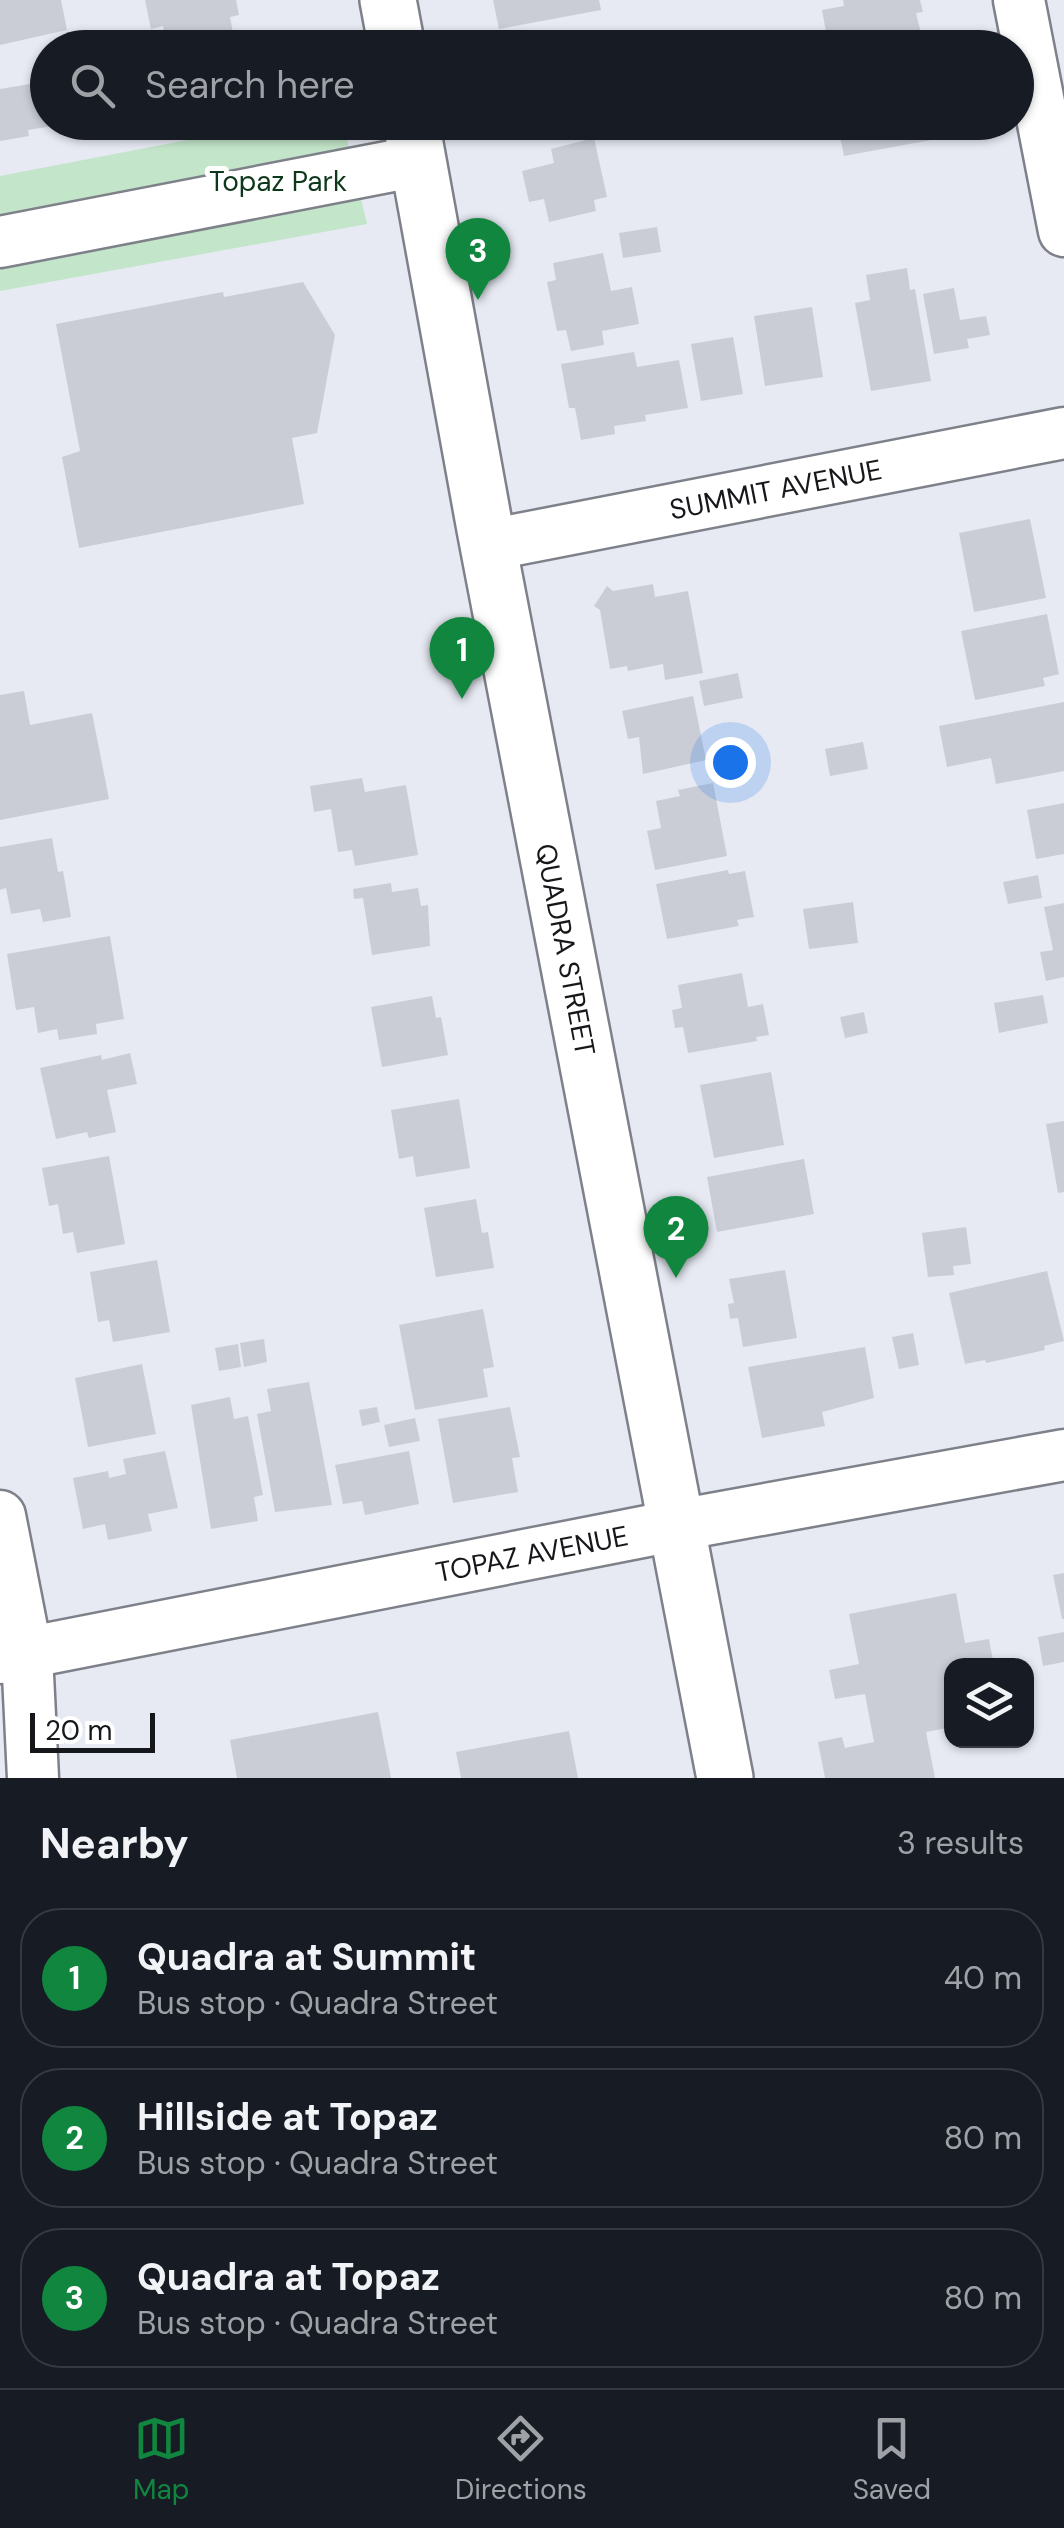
<!DOCTYPE html>
<meta charset="utf-8">
<style>
body{margin:0;font-family:"DM Sans",sans-serif;background:#242831;color:#f1f3f6}
.controls{position:absolute;right:30px;bottom:30px;display:grid;overflow:hidden;border-radius:20px;box-shadow:0 2px 8px #0004}
.controls button{width:90px;height:90px;display:grid;place-items:center;padding:0;border:0;border-bottom:2px solid #363941;background:#171b24;color:#f1f3f6;font:50px sans-serif}
.scale{position:absolute;left:30px;bottom:25px;width:125px;box-sizing:border-box;padding-left:10px;border:5px solid #16171a;border-top:0;font-size:28px;line-height:35px;white-space:nowrap;color:#16171a;-webkit-text-stroke:8px #fff;paint-order:stroke}
.you{position:absolute;left:730px;top:762px;width:35px;height:35px;margin:-25px;border:8px solid #fff;border-radius:50%;background:#1a73e8;box-shadow:0 0 0 15px #1a73e833}
.badge{display:grid;place-items:center;width:65px;height:65px;border-radius:50%;background:#10863f;color:#fff;font-size:32px;font-weight:700}
.pin{position:absolute;translate:-50% -82px;filter:drop-shadow(0 2px 5px #0008)}
.pin::after{content:'';position:absolute;top:52px;width:35px;height:30px;background:inherit;clip-path:polygon(0 0,100% 0,50% 100%)}
.list{margin:0;padding:0;list-style:none}
h2{display:flex;justify-content:space-between;align-items:center;height:130px;margin:0;padding:0 40px;font-size:42px}
h2 small{font-size:32px;font-weight:400;color:#9ea1a6}
.list li{display:grid;grid-template-columns:65px 1fr auto;gap:30px;align-items:center;box-sizing:border-box;height:140px;margin:0 20px 20px;padding:0 20px;border:2px solid #363941;border-radius:40px}
.list b{display:block;font-size:38px;white-space:nowrap}
.list p{margin:0;font-size:32px;white-space:nowrap;color:#9ea1a6}
.list em{font-size:32px;font-style:normal;color:#9ea1a6}
.icon{flex:none;width:55px;height:55px;fill:none;stroke:currentColor;stroke-width:2;stroke-linecap:round;stroke-linejoin:round}
.map{position:relative;flex:none;width:1064px;height:1778px;overflow:hidden}
.search{position:absolute;background:#171b24;box-shadow:0 2px 8px #0004;left:30px;right:30px;top:30px;height:110px;display:flex;align-items:center;gap:25px;box-sizing:border-box;padding:0 35px;border-radius:55px;color:#9ea1a6;font-size:38px}
.sheet{height:610px;background:#171b24}
nav{display:flex;justify-content:space-around;align-items:center;box-sizing:border-box;height:140px;border-top:2px solid #363941;background:#171b24;font-size:28px;color:#9ea1a6}
nav a{display:grid;justify-items:center;gap:5px}
nav .on{color:#10863f}
.map>svg:first-child{display:block}
.green{fill:#c3e5c9}
.building{fill:#cacdd6}
.lines{fill:none;stroke-linecap:round;stroke-linejoin:round}
.street-casing{stroke:#7e8189;stroke-width:55}
.secondary-casing{stroke:#7e8189;stroke-width:60}
.street{stroke:#fff;stroke-width:50}
.secondary{stroke:#fff;stroke-width:55}
.labels{text-anchor:middle;dominant-baseline:central;stroke-width:10;stroke-linejoin:round;paint-order:stroke}
.park-label{font-size:28px;fill:#0e381b;stroke:#fff}
.street-label{font-size:28px;fill:#16171a;stroke:#fff}
</style>
<div class="map">
<svg width="1064" height="1778" viewBox="0 0 1064 1778">
<rect width="100%" height="100%" fill="#e7eaf3"/>
<polygon class="green" points="275,123 343,123 367,224 0,291 0,176"/>
<g class="building">
<polygon points="0,0 61,0 67,30 0,45"/>
<polygon points="145,0 236,0 239,15 230,17 233,33 167,46 163,26 151,29"/>
<polygon points="493,0 599,0 601,10 499,29"/>
<polygon points="843,0 920,0 923,12 916,13 922,37 868,48 829,48 822,10 844,6"/>
<polygon points="572,37 574,48 524,48 524,46"/>
<polygon points="48,81 48,122 60,125 28,130 29,136 0,141 0,89"/>
<polygon points="837,122 939,122 942,138 844,156"/>
<polygon points="594,138 607,197 594,200 596,211 549,222 544,199 529,202 522,171 554,163 551,149"/>
<polygon points="657,227 661,252 623,258 619,233"/>
<polygon points="603,253 611,291 632,287 639,324 602,331 604,345 571,351 566,330 557,331 547,282 556,280 553,263"/>
<polygon points="907,268 910,290 915,289 931,381 871,391 855,303 870,300 866,275"/>
<polygon points="303,282 335,335 317,433 292,438 304,504 79,548 62,457 80,451 56,324 223,292 224,297"/>
<polygon points="954,288 960,320 986,316 990,335 967,339 969,348 934,354 923,294"/>
<polygon points="812,307 823,377 765,386 754,316"/>
<polygon points="733,337 743,394 701,401 691,344"/>
<polygon points="634,352 637,367 679,360 688,408 645,415 646,421 614,426 615,434 581,440 575,408 569,408 561,364"/>
<polygon points="1030,519 1046,598 974,612 959,533"/>
<polygon points="653,584 655,597 688,591 703,673 665,680 663,664 628,671 627,666 610,669 600,610 594,606 607,586 613,591"/>
<polygon points="1047,614 1059,674 1043,678 1045,686 975,700 961,631"/>
<polygon points="738,673 743,698 704,706 699,681"/>
<polygon points="24,691 30,725 92,713 109,799 0,820 0,695"/>
<polygon points="693,696 706,760 643,774 639,737 628,739 622,711"/>
<polygon points="1064,702 1064,771 996,784 991,758 947,767 939,726"/>
<polygon points="863,742 868,769 830,776 825,749"/>
<polygon points="362,778 365,792 406,785 418,855 355,866 352,850 338,852 331,809 314,812 310,786"/>
<polygon points="713,783 727,856 655,870 647,831 661,828 656,801 680,796 678,790"/>
<polygon points="1064,803 1064,854 1036,859 1027,810"/>
<polygon points="52,838 58,872 63,871 71,917 43,922 40,909 11,914 6,888 0,890 0,847"/>
<polygon points="728,870 729,874 745,871 754,917 737,920 739,926 667,939 656,884"/>
<polygon points="1038,875 1042,898 1008,904 1003,882"/>
<polygon points="391,883 392,892 418,888 421,906 428,905 430,946 372,955 363,898 354,899 353,889"/>
<polygon points="853,902 858,943 809,949 803,909"/>
<polygon points="1064,903 1064,977 1046,981 1040,952 1053,950 1044,907"/>
<polygon points="110,936 124,1019 96,1024 97,1034 59,1040 57,1029 38,1033 34,1007 16,1010 7,954"/>
<polygon points="742,973 748,1007 763,1004 769,1035 756,1037 757,1041 688,1053 683,1027 675,1028 672,1010 682,1008 678,985"/>
<polygon points="1043,995 1048,1023 999,1033 994,1003"/>
<polygon points="432,996 436,1018 441,1017 448,1055 382,1067 371,1007"/>
<polygon points="864,1012 868,1033 845,1038 840,1017"/>
<polygon points="130,1053 137,1084 107,1090 116,1132 89,1138 87,1132 56,1139 40,1068 101,1055 102,1060"/>
<polygon points="771,1072 784,1145 714,1158 700,1085"/>
<polygon points="459,1099 470,1168 416,1177 413,1156 399,1159 391,1110"/>
<polygon points="1064,1121 1064,1192 1058,1193 1046,1124"/>
<polygon points="109,1156 125,1244 77,1253 73,1232 63,1234 58,1204 49,1206 42,1168"/>
<polygon points="804,1159 814,1214 717,1232 707,1177"/>
<polygon points="476,1199 482,1233 488,1232 494,1268 436,1277 424,1208"/>
<polygon points="966,1227 971,1264 953,1266 954,1275 928,1277 922,1233"/>
<polygon points="157,1260 170,1332 113,1342 109,1320 98,1322 90,1272"/>
<polygon points="785,1270 797,1338 743,1347 738,1318 730,1319 728,1304 734,1303 729,1279"/>
<polygon points="1047,1271 1064,1341 1044,1346 1045,1350 986,1363 985,1360 965,1364 949,1293"/>
<polygon points="483,1309 494,1367 483,1369 488,1397 415,1410 399,1325"/>
<polygon points="913,1333 919,1365 899,1369 892,1337"/>
<polygon points="264,1339 267,1362 244,1367 240,1343"/>
<polygon points="238,1344 241,1367 219,1371 215,1348"/>
<polygon points="865,1347 874,1398 822,1412 825,1426 762,1438 748,1367"/>
<polygon points="142,1364 156,1434 88,1447 75,1378"/>
<polygon points="309,1382 332,1505 275,1512 257,1414 271,1411 267,1389"/>
<polygon points="230,1397 234,1419 248,1416 263,1495 254,1497 258,1521 211,1529 191,1405"/>
<polygon points="377,1407 380,1422 362,1426 359,1410"/>
<polygon points="510,1407 520,1457 512,1458 518,1492 453,1503 438,1419"/>
<polygon points="415,1418 420,1441 389,1447 384,1425"/>
<polygon points="165,1451 178,1508 148,1514 152,1531 108,1540 105,1524 83,1529 73,1478 108,1471 109,1478 126,1474 123,1459"/>
<polygon points="409,1451 419,1504 365,1515 362,1501 343,1504 335,1465"/>
<polygon points="1064,1573 1064,1619 1062,1619 1053,1575"/>
<polygon points="956,1593 965,1643 989,1639 994,1666 952,1666 952,1727 926,1732 935,1778 825,1778 818,1742 842,1737 845,1748 874,1742 865,1694 835,1699 829,1670 859,1664 849,1614"/>
<polygon points="1064,1632 1064,1662 1043,1666 1038,1637"/>
<polygon points="378,1712 391,1778 237,1778 230,1740"/>
<polygon points="569,1731 578,1778 461,1778 456,1752"/>
</g>
<g class="lines">
<g class="street-casing">
<g id="street">
<polyline points="1019,0 1064,231"/>
<polyline points="0,242 418,161"/>
<path id="s1" d="M489,545l575,-112"/>
<polyline points="0,1516 27,1654 33,1778"/>
<path id="s2" d="M0,1658l678,-133 386,-70"/>
</g>
</g>
<g class="secondary-casing">
<g id="secondary">
<polyline points="388,0 397,48"/>
<path id="s3" d="M411,122l74,407 240,1249"/>
</g>
</g>
<use href="#street" class="street"/>
<use href="#secondary" class="secondary"/>
</g>
<g class="labels">
<g class="park-label">
<text x="278" y="181">Topaz Park</text>
</g>
<g class="street-label">
<text stroke="none"><textPath href="#s1" startOffset="292">SUMMIT AVENUE</textPath></text>
<text stroke="none"><textPath href="#s3" startOffset="842">QUADRA STREET</textPath></text>
<text stroke="none"><textPath href="#s2" startOffset="542">TOPAZ AVENUE</textPath></text>
</g>
</g>
</svg>
<div class="controls">
<button><svg class="icon" aria-label="layers" viewBox="0 0 24 24"><path d="M12 4l9 5-9 5-9-5zM3 14l9 5 9-5"/></svg></button>
</div>
<div class="scale">20 m</div>
<div class="you"></div>
<div class="pin badge" style="left:462px;top:699px">1</div>
<div class="pin badge" style="left:676px;top:1278px">2</div>
<div class="pin badge" style="left:478px;top:300px">3</div>
<div class="search"><svg class="icon" aria-label="search" viewBox="0 0 24 24"><circle cx="10" cy="10" r="6"/><path d="M15 15l6 6"/></svg>Search here</div>
</div>
<section class="sheet">
<h2>Nearby<small>3 results</small></h2>
<ul class="list">
<li><span class="badge">1</span><div><b>Quadra at Summit</b><p>Bus stop · Quadra Street</p></div><em>40 m</em></li>
<li><span class="badge">2</span><div><b>Hillside at Topaz</b><p>Bus stop · Quadra Street</p></div><em>80 m</em></li>
<li><span class="badge">3</span><div><b>Quadra at Topaz</b><p>Bus stop · Quadra Street</p></div><em>80 m</em></li>
</ul>
</section>
<nav>
<a class="on"><svg class="icon" aria-label="map" viewBox="0 0 24 24"><path d="M3 6l6-2 6 2 6-2v14l-6 2-6-2-6 2zM9 4v14M15 6v14"/></svg>Map</a>
<a><svg class="icon" aria-label="directions" viewBox="0 0 24 24"><path d="M12 3l9 9-9 9-9-9zM9 14v-3h6M13 9l2 2-2 2"/></svg>Directions</a>
<a><svg class="icon" aria-label="saved" viewBox="0 0 24 24"><path d="M7 4h10v16l-5-4-5 4z"/></svg>Saved</a>
</nav>
